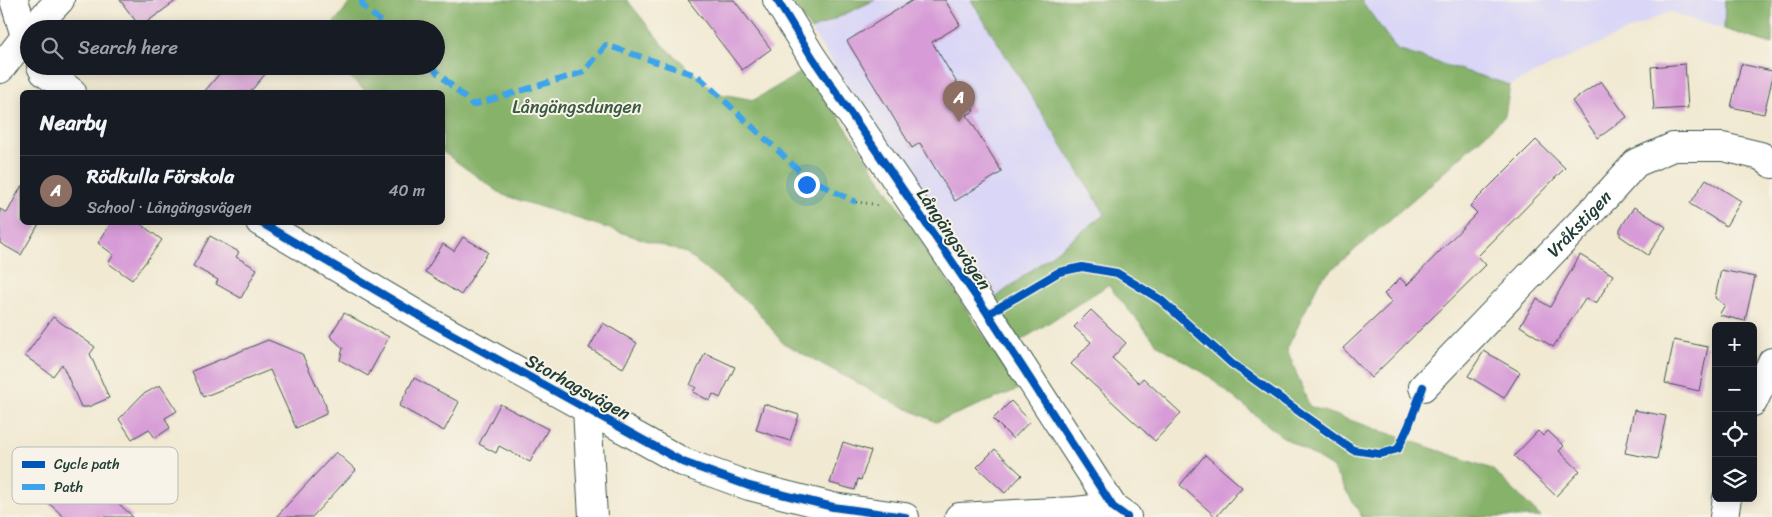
<!DOCTYPE html>
<meta charset="utf-8">
<style>
body{margin:0;font-family:Sriracha,sans-serif;background:#20242c;color:#f1f3f6}
.controls{position:absolute;right:15px;bottom:15px;display:grid;overflow:hidden;border-radius:8px;box-shadow:0 2px 12px #0003}
.controls button{width:45px;height:45px;display:grid;place-items:center;padding:0;border:0;border-bottom:1px solid #363941;background:#171b24;color:#f1f3f6;font:25px sans-serif}
.you{position:absolute;left:806px;top:184px;width:18px;height:18px;margin:-12px;border:4px solid #fff;border-radius:50%;background:#1a73e8;box-shadow:0 0 0 8px #1a73e833}
.badge{display:grid;place-items:center;width:32px;height:32px;border-radius:50%;background:#1f6fb2;color:#fff;font-size:16px;font-weight:700}
.pin{position:absolute;translate:-50% -41px;filter:drop-shadow(0 1px 2px #0008)}
.pin::after{content:'';position:absolute;top:26px;width:18px;height:15px;background:inherit;clip-path:polygon(0 0,100% 0,50% 100%)}
.list{margin:0;padding:0;list-style:none}
h2{display:flex;justify-content:space-between;align-items:center;height:65px;margin:0;padding:0 20px;font-size:21px}
h2 small{font-size:16px;font-weight:400;color:#9ea1a6}
.list li{display:grid;grid-template-columns:32px 1fr auto;gap:15px;align-items:center;box-sizing:border-box;height:70px;padding:0 20px;border-top:1px solid #363941}
.list b{display:block;font-size:19px;white-space:nowrap}
.list p{margin:0;font-size:16px;white-space:nowrap;color:#9ea1a6}
.list em{font-size:16px;font-style:normal;color:#9ea1a6}
.icon{flex:none;width:28px;height:28px;fill:none;stroke:currentColor;stroke-width:2;stroke-linecap:round;stroke-linejoin:round}
.map{position:relative;flex:none;width:1772px;height:517px;overflow:hidden}
.search{position:absolute;background:#171b24;box-shadow:0 2px 12px #0003;left:20px;top:20px;width:425px;height:55px;display:flex;align-items:center;gap:12px;box-sizing:border-box;padding:0 18px;border-radius:28px;color:#9ea1a6;font-size:19px}
.panel{position:absolute;background:#171b24;box-shadow:0 2px 12px #0003;left:20px;top:90px;width:425px;height:135px;border-radius:8px}
.map>svg:first-child{display:block}
.built{fill:#d9d6f7}
.forest{fill:#87b26b;stroke:#537850}
.building{fill:#d79bd7}
.lines{fill:none;stroke-linecap:round;stroke-linejoin:round}
.minor-casing{stroke:#3e574c;stroke-width:30}
.path{stroke:#3e574c;stroke-width:3;stroke-dasharray:1 4;stroke-linecap:butt}
.minor{stroke:#fff;stroke-width:28}
.quiet{stroke:#3da4eb;stroke-width:6;stroke-dasharray:12 6;stroke-linecap:butt}
.cycleway-casing{stroke:#f7f3e8;stroke-width:11}
.cycleway{stroke:#0057b8;stroke-width:8}
.labels{text-anchor:middle;dominant-baseline:central;stroke-width:4;stroke-linejoin:round;paint-order:stroke}
.park-label{font-size:18px;fill:#3b5a42;stroke:#f7f3e8}
.street-label{font-size:18px;fill:#1f3d34;stroke:#f7f3e8}
.key{fill:#f7f3e8;stroke:#b6bcb2;stroke-width:1}
.key-label{font-size:14px;fill:#1f3d34}
</style>
<div class="map">
<svg width="1772" height="517" viewBox="0 0 1772 517">
<rect width="100%" height="100%" fill="#f7f3e8"/>
<filter id="ink" filterUnits="userSpaceOnUse"><feTurbulence type="fractalNoise" baseFrequency=".02" numOctaves="2"/><feDisplacementMap in="SourceGraphic" scale="10" xChannelSelector="R" yChannelSelector="G"/><feConvolveMatrix kernelMatrix="1 2 1 2 8 2 1 2 1" color-interpolation-filters="sRGB"/></filter>
<filter id="wash" filterUnits="userSpaceOnUse"><feTurbulence type="fractalNoise" baseFrequency=".0096" numOctaves="4" result="noise"/><feDisplacementMap in="SourceGraphic" scale="20" xChannelSelector="R" yChannelSelector="G"/><feGaussianBlur stdDeviation="1.12" result="paint"/><feColorMatrix in="noise" values="0 0 0 0 0 0 0 0 0 0 0 0 0 0 0 0 0 1.4 0 .05"/><feComposite in="paint" operator="in"/></filter>
<g filter="url(#wash)">
<rect width="100%" height="100%" fill="#f1e9d2"/>
<g class="built">
<polygon points="875,0 971,0 1105,214 990,302 811,30"/>
<polygon points="1361,0 1725,0 1724,29 1668,12 1510,85 1397,50"/>
</g>
<g class="forest">
<polygon points="352,0 627,0 664,46 716,93 754,100 807,69 1019,389 936,422 891,401 783,343 754,307 686,253 503,195 443,152 442,92 367,92 337,66 436,66 436,29 329,29"/>
<polygon points="791,0 875,0 811,30"/>
<polygon points="971,0 1361,0 1397,50 1510,85 1505,116 1431,184 1320,280 1287,349 1309,406 1492,469 1541,517 1362,517 1332,467 1280,435 1204,373 1158,345 1108,285 1020,341 990,302 1105,214"/>
<polygon points="1725,0 1772,0 1772,44 1724,29"/>
</g>
<g id="blocks">
<g class="building">
<polygon points="120,0 177,0 140,27"/>
<polygon points="688,0 734,0 771,49 742,70"/>
<polygon points="913,0 945,0 960,25 932,42 974,111 967,115 1002,172 955,201 920,143 912,148 847,41"/>
<polygon points="1685,64 1688,108 1654,110 1651,67"/>
<polygon points="1741,64 1772,71 1772,80 1764,114 1731,107"/>
<polygon points="226,66 272,66 250,92 204,92"/>
<polygon points="1601,81 1627,117 1598,138 1572,101"/>
<polygon points="1536,140 1565,168 1478,256 1486,265 1371,378 1343,348 1392,302 1384,294 1400,278 1407,285 1477,213 1470,206"/>
<polygon points="1706,179 1741,201 1726,226 1690,204"/>
<polygon points="22,185 22,222 40,222 21,255 0,243 0,209 7,213"/>
<polygon points="1634,207 1666,227 1648,255 1620,236 1620,229"/>
<polygon points="112,222 138,222 162,240 132,280 108,263 114,255 98,243"/>
<polygon points="210,236 239,252 236,257 257,269 241,298 216,284 218,280 193,266"/>
<polygon points="463,237 488,252 461,295 425,272 443,244 454,251"/>
<polygon points="1580,255 1613,275 1596,304 1586,298 1553,347 1520,326 1537,299 1550,307"/>
<polygon points="1721,270 1755,277 1745,321 1719,315 1725,305 1715,298"/>
<polygon points="1091,310 1126,343 1112,358 1139,383 1143,378 1181,413 1155,441 1071,364 1091,342 1074,327"/>
<polygon points="344,313 389,337 368,376 340,360 343,348 330,336"/>
<polygon points="53,317 95,347 90,354 109,398 88,407 81,407 62,364 53,376 25,356"/>
<polygon points="603,323 637,343 623,368 589,348"/>
<polygon points="268,340 302,354 326,406 326,414 296,428 270,370 203,397 192,371"/>
<polygon points="1674,340 1708,347 1699,391 1665,383"/>
<polygon points="1484,351 1520,372 1504,398 1468,376"/>
<polygon points="705,353 735,367 720,398 713,394 710,401 693,392 696,387 690,385"/>
<polygon points="414,378 459,402 444,431 399,406"/>
<polygon points="160,385 177,411 165,418 170,428 155,438 149,429 132,439 119,419 142,395"/>
<polygon points="1011,401 1030,421 1013,439 993,419"/>
<polygon points="500,404 548,429 530,462 499,446 496,453 479,444"/>
<polygon points="764,404 799,415 790,441 756,430"/>
<polygon points="1634,410 1666,416 1657,459 1625,453"/>
<polygon points="1538,431 1543,436 1548,431 1564,446 1559,451 1580,471 1556,496 1514,456"/>
<polygon points="843,442 871,451 861,480 858,479 855,490 830,483"/>
<polygon points="995,449 1022,475 1005,493 977,467"/>
<polygon points="336,452 356,470 312,517 276,517"/>
<polygon points="1205,455 1242,487 1216,517 1180,485"/>
<polygon points="71,466 79,466 133,517 64,517 42,497"/>
</g>
</g>
</g>
<g filter="url(#ink)">
<use href="#blocks" fill-opacity="0" stroke="#3e574c" stroke-width="1"/>
<g class="lines">
<g class="minor-casing">
<g id="minor">
<polyline points="14,0 25,36 29,44"/>
<polyline points="777,0 812,57 988,314 1113,507 1127,517"/>
<polyline points="32,29 60,0"/>
<polyline points="41,66 44,72 72,92"/>
<polyline points="0,69 29,32"/>
<polyline points="260,222 428,321 683,462 749,486 833,507 905,517"/>
<path id="s1" d="M1423,387l186,-194 27,-30 37,-16h50l38,9 11,8"/>
<polyline points="1753,402 1772,362"/>
<polyline points="587,409 593,517"/>
<polyline points="959,517 1075,511 1113,507"/>
<polyline points="1724,517 1727,498"/>
</g>
</g>
<polyline class="path" points="856,202 880,205"/>
<use href="#minor" class="minor"/>
<g class="quiet">
<polyline points="362,0 362,5 389,29"/>
<polyline points="430,66 473,105 584,72 606,45 698,76 803,174 833,191 856,202"/>
</g>
<g class="cycleway-casing">
<g id="cycleway">
<polyline points="777,0 812,57 988,314 1113,507 1127,517"/>
<polyline points="260,222 428,321 683,462 749,486 833,507 905,517"/>
<polyline points="988,314 1059,272 1082,267 1117,273 1161,300 1231,363 1353,450 1380,454 1398,449 1409,425 1423,387"/>
</g>
</g>
<use href="#cycleway" class="cycleway"/>
</g>
</g>
<g class="labels">
<g class="park-label">
<text x="577" y="107">Långängsdungen</text>
</g>
<g class="street-label">
<text stroke="none"><textPath href="#s1" startOffset="226">Vråkstigen</textPath></text>
<text transform="translate(954 239) rotate(56)">Långängsvägen</text>
<text transform="translate(578 387) rotate(29)">Storhagsvägen</text>
</g>
</g>
<rect x="12" y="447" width="166" height="57" rx="8" class="key"/>
<rect x="22" y="461" width="23" height="7" fill="#0057b8"/>
<rect x="22" y="484" width="23" height="6" fill="#3da4eb"/>
<g class="key-label">
<text x="54" y="469">Cycle path</text>
<text x="54" y="492">Path</text>
</g>
</svg>
<div class="controls">
<button>+</button>
<button>−</button>
<button><svg class="icon" aria-label="locate" viewBox="0 0 24 24"><circle cx="12" cy="12" r="6"/><path d="M12 2v4M12 18v4M2 12h4M18 12h4"/></svg></button>
<button><svg class="icon" aria-label="layers" viewBox="0 0 24 24"><path d="M12 4l9 5-9 5-9-5zM3 14l9 5 9-5"/></svg></button>
</div>
<div class="you"></div>
<div class="pin badge" style="left:959px;top:122px;background:#8d6e63">A</div>
<div class="search"><svg class="icon" aria-label="search" viewBox="0 0 24 24"><circle cx="10" cy="10" r="6"/><path d="M15 15l6 6"/></svg>Search here</div>
<section class="panel">
<h2>Nearby<small></small></h2>
<ul class="list">
<li><span class="badge" style="background:#8d6e63">A</span><div><b>Rödkulla Förskola</b><p>School · Långängsvägen</p></div><em>40 m</em></li>
</ul>
</section>
</div>
